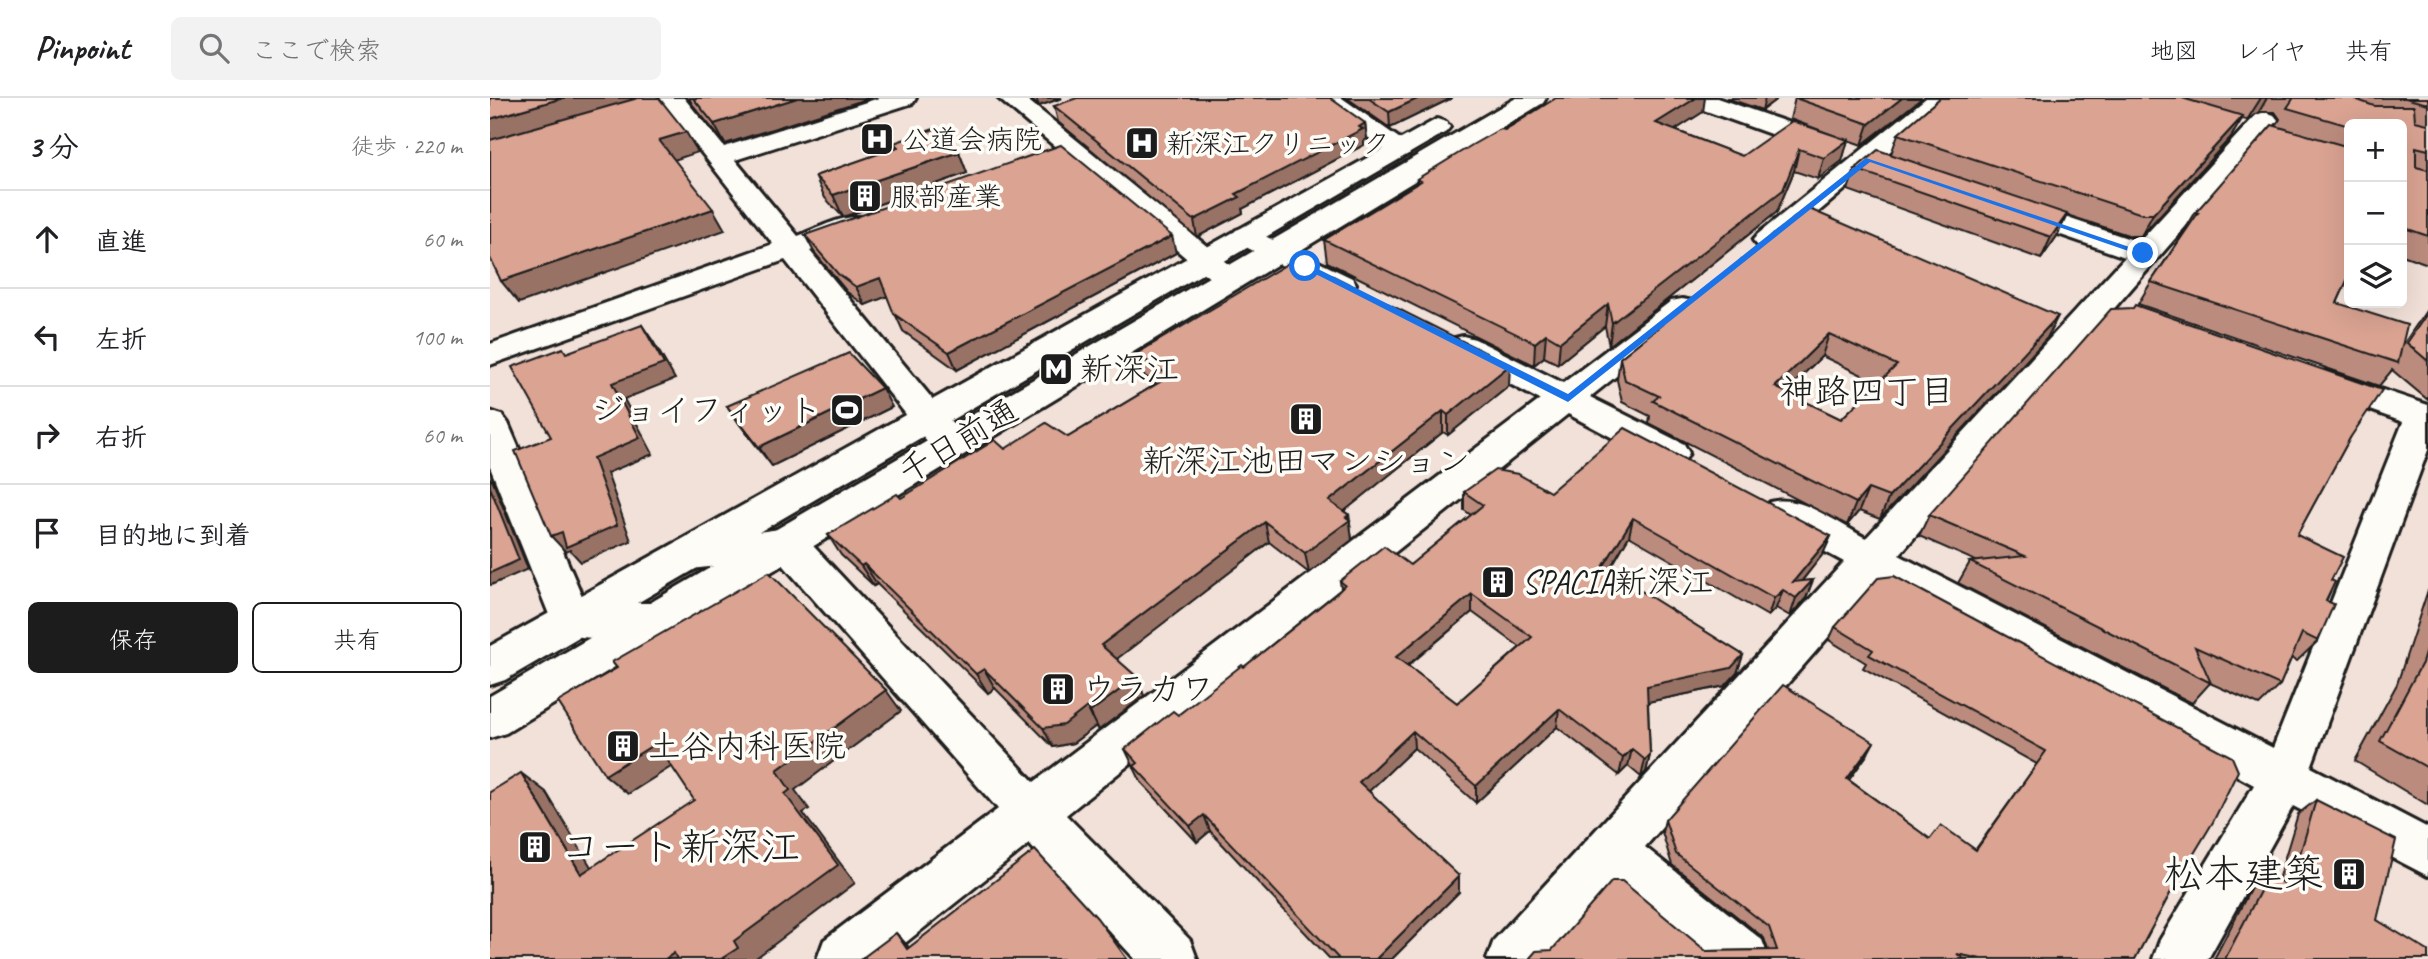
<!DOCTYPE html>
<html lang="ja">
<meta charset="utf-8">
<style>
body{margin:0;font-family:Caveat,"Klee One",sans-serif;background:#f2f2f2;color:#202124}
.controls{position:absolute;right:21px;top:21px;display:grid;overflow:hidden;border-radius:10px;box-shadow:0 7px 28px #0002}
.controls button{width:63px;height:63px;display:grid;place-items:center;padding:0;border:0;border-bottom:2px solid #e0e0e0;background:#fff;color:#202124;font:35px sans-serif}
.stop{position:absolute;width:21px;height:21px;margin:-16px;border:5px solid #1a73e8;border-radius:50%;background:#fff}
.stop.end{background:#1a73e8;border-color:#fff;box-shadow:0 2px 7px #0008}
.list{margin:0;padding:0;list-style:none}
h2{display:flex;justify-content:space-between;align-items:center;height:91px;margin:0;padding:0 28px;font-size:30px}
h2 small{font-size:23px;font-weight:400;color:#757577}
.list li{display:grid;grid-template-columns:46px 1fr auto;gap:21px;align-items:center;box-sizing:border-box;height:98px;padding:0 28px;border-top:2px solid #e0e0e0}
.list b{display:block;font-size:26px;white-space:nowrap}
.list em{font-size:23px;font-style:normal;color:#757577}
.actions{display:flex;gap:14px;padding:21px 28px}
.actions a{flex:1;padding:16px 0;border:2px solid #1c1c1c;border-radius:10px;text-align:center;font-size:24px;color:#1c1c1c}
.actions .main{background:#1c1c1c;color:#fff}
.icon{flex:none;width:38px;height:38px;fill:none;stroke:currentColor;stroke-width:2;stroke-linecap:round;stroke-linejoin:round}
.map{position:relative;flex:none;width:1938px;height:861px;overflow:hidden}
header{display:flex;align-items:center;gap:42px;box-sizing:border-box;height:98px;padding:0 35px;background:#fff;border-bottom:2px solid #e0e0e0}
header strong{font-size:33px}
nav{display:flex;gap:38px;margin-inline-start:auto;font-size:24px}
.search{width:490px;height:63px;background:#f2f2f2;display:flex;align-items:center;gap:18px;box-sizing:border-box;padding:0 24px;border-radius:10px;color:#757577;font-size:26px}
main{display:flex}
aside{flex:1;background:#fff}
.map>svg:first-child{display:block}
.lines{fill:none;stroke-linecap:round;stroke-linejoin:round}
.street-casing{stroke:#1c1c1c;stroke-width:6}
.highway-casing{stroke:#1c1c1c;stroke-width:6}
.street{fill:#fdfcf7;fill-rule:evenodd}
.highway{fill:#fdfcf7;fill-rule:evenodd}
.wall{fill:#bb8c7e;stroke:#1c1c1c;stroke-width:2;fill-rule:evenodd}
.shaded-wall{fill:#997266;stroke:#1c1c1c;stroke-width:2}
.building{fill:#daa392;stroke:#1c1c1c;stroke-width:2;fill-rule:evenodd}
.route{fill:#1a73e8}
.labels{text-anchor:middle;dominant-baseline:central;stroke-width:7;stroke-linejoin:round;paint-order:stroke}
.far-poi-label{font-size:28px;fill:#1c1c1c;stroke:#fdfcf7;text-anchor:start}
.poi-label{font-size:33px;fill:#1c1c1c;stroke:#fdfcf7;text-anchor:start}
.street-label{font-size:33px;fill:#1c1c1c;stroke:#fdfcf7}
.neighbourhood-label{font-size:35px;fill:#1c1c1c;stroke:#fdfcf7}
.near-poi-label{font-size:40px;fill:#1c1c1c;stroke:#fdfcf7;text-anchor:start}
</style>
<header>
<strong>Pinpoint</strong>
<div class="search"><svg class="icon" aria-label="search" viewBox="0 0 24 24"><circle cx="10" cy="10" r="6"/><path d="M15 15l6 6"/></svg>ここで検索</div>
<nav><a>地図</a><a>レイヤ</a><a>共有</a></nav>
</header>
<main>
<aside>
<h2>3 分<small>徒歩 · 220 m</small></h2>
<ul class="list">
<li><svg class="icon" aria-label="ahead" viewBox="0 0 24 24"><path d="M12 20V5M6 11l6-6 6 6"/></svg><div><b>直進</b></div><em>60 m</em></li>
<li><svg class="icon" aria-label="left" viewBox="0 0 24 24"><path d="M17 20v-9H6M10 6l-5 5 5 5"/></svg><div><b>左折</b></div><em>100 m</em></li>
<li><svg class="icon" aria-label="right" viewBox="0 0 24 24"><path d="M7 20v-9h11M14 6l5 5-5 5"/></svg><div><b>右折</b></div><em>60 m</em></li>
<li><svg class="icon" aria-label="arrive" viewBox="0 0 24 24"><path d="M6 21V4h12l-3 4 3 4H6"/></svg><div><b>目的地に到着</b></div></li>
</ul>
<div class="actions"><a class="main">保存</a><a>共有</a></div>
</aside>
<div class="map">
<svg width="1938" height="861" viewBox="0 0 1938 861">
<rect width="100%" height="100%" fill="#f2e1d9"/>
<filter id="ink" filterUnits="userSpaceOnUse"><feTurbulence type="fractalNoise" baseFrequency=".0143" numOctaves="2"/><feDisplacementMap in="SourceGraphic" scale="14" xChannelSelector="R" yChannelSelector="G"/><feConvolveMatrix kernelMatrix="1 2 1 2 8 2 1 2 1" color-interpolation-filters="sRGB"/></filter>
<g filter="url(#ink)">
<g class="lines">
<g class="street-casing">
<g id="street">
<path d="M169,0h25l40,49 155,-49h37l-3,5 -178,57 63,76c21,-8 49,-24 71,-18l4,6 -4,6 -59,21 153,185 5,9 -5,9 -13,3 -13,-3 -152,-194 -295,105v-21l283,-100z"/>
<polygon points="508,0 535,0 751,176 755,182 751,188 740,191 729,188"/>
<polygon points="824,0 852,0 923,50 919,56 901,56"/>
<polygon points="1191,0 1227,0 1349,42 1353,48 1349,54 1331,54 1194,5"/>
<polygon points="1436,0 1463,0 1288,148 1278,151 1268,148 1263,142 1268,136"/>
<path d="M1775,14l9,3 4,5 -4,5 -375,430 374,193 130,-326 -89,-32 -5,-8 5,-8 12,-3 102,34v45l-117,317 117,61v48l-135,-70 -85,153h-55l7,-19 94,-155 -376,-205 -233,267 117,93 7,19h-66l-89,-76 -66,76h-61l7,-19 350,-378 -74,-40 -6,-10 6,-10c30,-9 69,22 96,36l259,-281 -122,-42 -4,-6 4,-6 10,-2 10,2 116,39 117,-127z"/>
<polygon points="756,129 862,180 866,186 862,192 851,195 840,192 746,144 742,138 746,132"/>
<polygon points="1192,201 1203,203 1208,210 1203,217 1100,299 1194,346 1199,355 1194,364 1181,368 1168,364 1078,316 576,717 700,842 707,861 645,861 539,746 395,861 327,861 334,842 508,711 288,461 201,471 187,467 181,456 187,445 297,430 311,435 544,684 1050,302 961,255 957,248 961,241 973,238 985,241 1073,285 1181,203"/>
<path d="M0,313l12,4 6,8 77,180h71l15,5 6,12 -6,12c-28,9 -87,9 -115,0l-66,-165z"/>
</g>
</g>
<g class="highway-casing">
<g id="highway">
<polygon points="1026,0 1056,0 1053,5 16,635 0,640 0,598"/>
<polygon points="947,21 956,24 960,29 956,34 15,582 0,587 0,548"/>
</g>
</g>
<use href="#street" class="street"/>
<use href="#highway" class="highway"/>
</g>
<g class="wall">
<polygon points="199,0 380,0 235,46 202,6"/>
<polygon points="539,0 572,0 549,8"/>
<polygon points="857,0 962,0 900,30"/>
<polygon points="1236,0 1288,0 1272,12"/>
<polygon points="1305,0 1432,0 1372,47 1358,42 1352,63 1328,81 1304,73 1287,114 1119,248 1115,228 1068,266 1054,259 1044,267 837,164 834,142 927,86 927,81 1015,32 1213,14 1185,32 1252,58 1343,37 1300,21"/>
<polygon points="1450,0 1938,0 1938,166 1912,157 1912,26 1859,26 1859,178 1847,205 1912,248 1938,210 1938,302 1902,272 1889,288 1648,206 1661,184 1692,137 1705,115 1786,28 1790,21 1785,14 1769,14 1757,22 1752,21 1741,39 1651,138 1641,138 1577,117 1567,138 1551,161 1358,92 1365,71 1401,56 1408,36"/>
<polygon points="564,8 875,25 877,41 874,43 874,47 752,111 753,115 707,139 568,24"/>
<polygon points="404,45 469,54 477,75 353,119 335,100 325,78 406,50"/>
<path d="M1317,110l240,130 -167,181 -21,-8 -12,14 -198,-102 1,-7 -28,-14 -5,-22 3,-22zM1332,258l57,27 -38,36 -56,-27z"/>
<polygon points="315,137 686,155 467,272 413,233 397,198 375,207 357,194 324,154"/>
<polygon points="646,256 1019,288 958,337 953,334 854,413 859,417 862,442 819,475 779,444 626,561 647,579 654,598 609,632 606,628 583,645 563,649 505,590 498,595 387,486 384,488 351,457 338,437 515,351 578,339 666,286 652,276"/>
<polygon points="237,308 402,309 282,368 250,327"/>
<polygon points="1860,340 1807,437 1841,482 1828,543 1807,563 1801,560 1790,587 1769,607 1720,585 1702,605 1468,485 1480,464 1486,463 1429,438 1439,417"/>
<path d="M974,394h86l281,44 -8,18 -21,27 11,-1 -7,18 -16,18 -14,-8 -8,8 -139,-80 -20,35 134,84 -6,18 -12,13 -77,16 2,53 -4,17 -5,5 -13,-11 -9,9 -62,-48 -81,76 -62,-55 -45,43 90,101 -67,67h-62l-120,-128 -13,11 -56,-60 -16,-33 53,-34 66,-48 97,-78 -1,-8 70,-16 61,-50 -7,-5zM982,514l48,35 -63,56 -49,-37z"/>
<polygon points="1404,478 1682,792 1645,861 1039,861 1216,853 1278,852 1274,840 1182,767 1172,734 1175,722 1377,657 1359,682 1440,741 1485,752 1547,666 1373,570 1376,565 1339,542 1345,529"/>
<polygon points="1938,492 1938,707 1865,663 1907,586"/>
<polygon points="1826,702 1887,822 1938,861 1724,861 1761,790 1779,776 1788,782 1808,716"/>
</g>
<g class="shaded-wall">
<polygon points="73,0 156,0 0,45 0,21"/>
<polygon points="307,0 380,0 235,46 224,26"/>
<polygon points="546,0 572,0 549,8"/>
<polygon points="929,0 962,0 900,30 899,14"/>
<polygon points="1206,0 1215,0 1213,14 1163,46 1166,25"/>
<polygon points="1275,0 1288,0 1272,12"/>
<polygon points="1412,0 1432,0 1372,47 1379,26"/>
<polygon points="1771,0 1777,0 1769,14 1757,22"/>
<polygon points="1753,18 1741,39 1651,138 1663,116"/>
<polygon points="875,25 877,41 874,43 874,47 752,111 753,115 707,139 704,122 746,96"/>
<polygon points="196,34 208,54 181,63 169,42"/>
<polygon points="1358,42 1352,63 1328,81 1334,60"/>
<polygon points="1309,51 1304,73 1287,114 1119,248 1122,225"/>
<polygon points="469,54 477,75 353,119 343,97"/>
<polygon points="223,111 235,132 29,205 11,183"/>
<polygon points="1577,116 1567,138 1551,161 1561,139"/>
<polygon points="682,138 686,155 467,272 459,254"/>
<polygon points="390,180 398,198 375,207 366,189"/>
<polygon points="1118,206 1115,228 1068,266 1070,244"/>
<polygon points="1568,218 1557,240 1390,421 1399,399"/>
<polygon points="152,227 163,243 185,281 134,301 163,356 117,375 141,443 91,464 80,452 76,454 61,438 103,360 122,285"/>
<polygon points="1056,236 1054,259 1044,267 1045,245"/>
<polygon points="1339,236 1332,258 1278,311 1285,289"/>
<polygon points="1020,267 1019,288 958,337 958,317"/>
<polygon points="392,290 402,309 282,368 269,349"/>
<polygon points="953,313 953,334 842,423 839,403"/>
<polygon points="0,380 3,384 38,471 1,487 0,486"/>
<polygon points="1378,391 1369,413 1357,427 1366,405"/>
<polygon points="859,417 862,442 819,475 815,455"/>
<polygon points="1143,420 1139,438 1110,487 1113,469"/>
<polygon points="775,424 779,444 619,567 611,547"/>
<polygon points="1341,438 1333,456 1301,496 1303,484"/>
<polygon points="374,466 387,486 384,488 371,468"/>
<polygon points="1323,482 1316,500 1300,518 1306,500"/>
<polygon points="1293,492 1286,510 1278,518 1284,500"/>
<polygon points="982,496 982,514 907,576 906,559"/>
<polygon points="1253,557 1247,575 1235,588 1153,605 1157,588"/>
<polygon points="494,571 505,590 498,595 486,576"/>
<polygon points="647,579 654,598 609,632 600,614"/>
<polygon points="396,592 411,613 305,692 319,711 313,715 365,785 266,860 267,861 231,861 244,843 295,696 287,672"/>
<polygon points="597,609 606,628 583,645 563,649 553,630"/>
<polygon points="1069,611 1067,629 986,705 986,688"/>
<polygon points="923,633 924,650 871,701 869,684"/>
<polygon points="1384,644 1377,657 1351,693 1357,681"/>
<polygon points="166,645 187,665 138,696 115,677"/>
<polygon points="1142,651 1138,668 1129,677 1133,660"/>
<polygon points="1160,657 1156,674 1151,679 1155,662"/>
<polygon points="31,675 56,694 116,794 91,776"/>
<polygon points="714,717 720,733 707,744 700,728"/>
<polygon points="969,778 969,794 902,861 886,861"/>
<polygon points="406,835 417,847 427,861 417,851"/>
<polygon points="184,855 193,861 175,861"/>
</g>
<g class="building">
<polygon points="0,0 73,0 0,21"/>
<polygon points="148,0 169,0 196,34 169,42 223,111 11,183 0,160 0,42"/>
<polygon points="203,0 307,0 224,26"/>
<polygon points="587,0 840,0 875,25 869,29 873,31 746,96 750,99 704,122 564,8"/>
<polygon points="878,0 929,0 899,14"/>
<polygon points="1066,0 1206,0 1166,25 1252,58 1302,23 1358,42 1334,60 1309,51 1293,92 1122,225 1118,206 1070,244 1056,236 1045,245 834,142 931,83 927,81 982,47 1010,31 1015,32"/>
<polygon points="1305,0 1412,0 1379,26"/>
<polygon points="1450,0 1692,0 1753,18 1663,116 1652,116 1408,36"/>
<polygon points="1802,0 1862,0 1884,8 1924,8 1925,23 1938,26 1938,52 1926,49 1926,69 1938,72 1938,138 1912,129 1912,26 1859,26 1859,28 1797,10 1803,1"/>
<polygon points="1916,0 1938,0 1938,6 1922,2"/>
<polygon points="1782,27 1859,49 1859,178 1847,205 1917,227 1908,265 1661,184 1708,115 1705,115"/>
<polygon points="444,31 469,54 343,97 325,78 408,49 404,45"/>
<polygon points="571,47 682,138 459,254 404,216 390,180 366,189 348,176 315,137"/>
<polygon points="1388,52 1577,116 1561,139 1365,71"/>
<path d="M1317,110l251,108 -169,181 -21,-8 -12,14 -203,-102 6,-5 -34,-16 -5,-22zM1339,236l68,31 -56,54 -66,-32z"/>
<polygon points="807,160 1020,267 958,317 953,313 839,403 859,417 856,419 860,422 815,455 775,424 611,547 647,579 600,614 597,609 574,627 553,630 494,571 486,576 374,466 371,468 338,437 407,396 411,400 505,342 515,351 556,325 578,339 680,278 646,256"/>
<polygon points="1645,207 1892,292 1860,340 1807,437 1853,459 1841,482 1845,484 1836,503 1844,506 1828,543 1812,535 1790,587 1705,549 1721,585 1480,464 1535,458 1439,417 1621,211 1643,210"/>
<polygon points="1938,214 1938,263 1917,245"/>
<polygon points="152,227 174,266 122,285 150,340 103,360 127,427 76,449 72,434 61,438 25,353 61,339 22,269 73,250 76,255"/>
<polygon points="359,255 392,290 269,349 237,308"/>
<path d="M1135,330l206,108 -38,46 20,-2 -17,18 -13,-8 -9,8 -141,-80 -30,49 140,88 -12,13 -84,18 3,69 -5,5 -13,-11 -9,9 -64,-49 -83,77 -63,-55 -54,51 100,94 -83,83h-37l-135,-144 -14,11 -56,-60 4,-3 -13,-14 48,-38 5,4 64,-50 2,2 94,-75 7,-7 -5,-4 44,-35 26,19 73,-60 -19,-13 31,-22 23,4 32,18zM982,496l60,43 -75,66 -61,-46z"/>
<polygon points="0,389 29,462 0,475"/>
<polygon points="279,474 396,592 287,672 300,692 295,696 348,767 244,843 248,850 231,861 187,861 184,855 175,861 0,861 0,694 31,675 91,776 204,702 166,645 115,677 68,604 127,570 122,564"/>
<polygon points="1404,478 1742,659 1748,673 1723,724 1682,792 1645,861 1491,861 1467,856 1474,861 1039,861 1046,853 1062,852 1122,783 1132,783 1216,853 1287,852 1279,829 1186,756 1175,722 1293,587 1384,644 1357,681 1440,741 1451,727 1486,752 1556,653 1379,557 1383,552 1345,529 1388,480"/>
<polygon points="1938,545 1938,670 1890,643 1932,565"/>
<polygon points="1826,702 1906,742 1887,822 1938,853 1938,861 1735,861 1779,776 1800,790"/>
<polygon points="545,752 607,820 637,861 371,861 406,835 417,851"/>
</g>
</g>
<polygon class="route" points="1376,60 1657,155 1650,157 1380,64 1078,304 810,168 818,166 1078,296"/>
<defs>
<g id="hospital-square" transform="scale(1.75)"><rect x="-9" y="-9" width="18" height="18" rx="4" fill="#1c1c1c" stroke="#fdfcf7"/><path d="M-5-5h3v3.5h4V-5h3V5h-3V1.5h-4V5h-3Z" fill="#fff"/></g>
<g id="building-square" transform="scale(1.75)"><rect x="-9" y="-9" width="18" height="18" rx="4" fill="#1c1c1c" stroke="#fdfcf7"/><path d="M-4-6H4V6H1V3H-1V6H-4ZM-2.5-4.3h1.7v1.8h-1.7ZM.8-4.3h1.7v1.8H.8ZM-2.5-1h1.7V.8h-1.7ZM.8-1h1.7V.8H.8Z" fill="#fff"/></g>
<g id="metro-square" transform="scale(1.75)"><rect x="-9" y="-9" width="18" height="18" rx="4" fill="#1c1c1c" stroke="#fdfcf7"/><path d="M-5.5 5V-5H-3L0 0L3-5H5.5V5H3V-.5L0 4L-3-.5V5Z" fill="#fff"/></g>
<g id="stadium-square" transform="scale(1.75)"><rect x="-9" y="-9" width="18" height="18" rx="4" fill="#1c1c1c" stroke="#fdfcf7"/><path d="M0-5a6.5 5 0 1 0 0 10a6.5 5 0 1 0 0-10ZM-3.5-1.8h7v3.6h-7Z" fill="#fff"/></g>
</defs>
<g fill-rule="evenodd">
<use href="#hospital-square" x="387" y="41"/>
<use href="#hospital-square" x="652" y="45"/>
<use href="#building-square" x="375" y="98"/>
<use href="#metro-square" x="566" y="271"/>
<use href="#stadium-square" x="357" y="312"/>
<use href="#building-square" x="816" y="321"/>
<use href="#building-square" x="1008" y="484"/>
<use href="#building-square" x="568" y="591"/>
<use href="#building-square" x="133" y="648"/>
<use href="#building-square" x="45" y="749"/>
<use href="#building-square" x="1859" y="776"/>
</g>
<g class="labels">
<g class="far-poi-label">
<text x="412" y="41">公道会病院</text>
<text x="676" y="45">新深江クリニック</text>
<text x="400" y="98">服部産業</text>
</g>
<g class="poi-label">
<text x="590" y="271">新深江</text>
<text x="332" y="312" text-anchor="end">ジョイフィット</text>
<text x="816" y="363" text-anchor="middle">新深江池田マンション</text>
<text x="1032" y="484">SPACIA新深江</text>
<text x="592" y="591">ウラカワ</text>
<text x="158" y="648">土谷内科医院</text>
</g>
<g class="street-label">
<text transform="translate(468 343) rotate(-31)">千日前通</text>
</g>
<g class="neighbourhood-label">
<text x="1377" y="293">神路四丁目</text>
</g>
<g class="near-poi-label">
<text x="70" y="749">コート新深江</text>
<text x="1834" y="776" text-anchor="end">松本建築</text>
</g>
</g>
</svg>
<div class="controls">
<button>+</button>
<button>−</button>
<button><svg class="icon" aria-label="layers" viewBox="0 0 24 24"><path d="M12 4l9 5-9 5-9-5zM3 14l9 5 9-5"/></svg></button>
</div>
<div class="stop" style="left:815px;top:168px"></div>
<div class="stop end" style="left:1653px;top:155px"></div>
</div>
</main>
